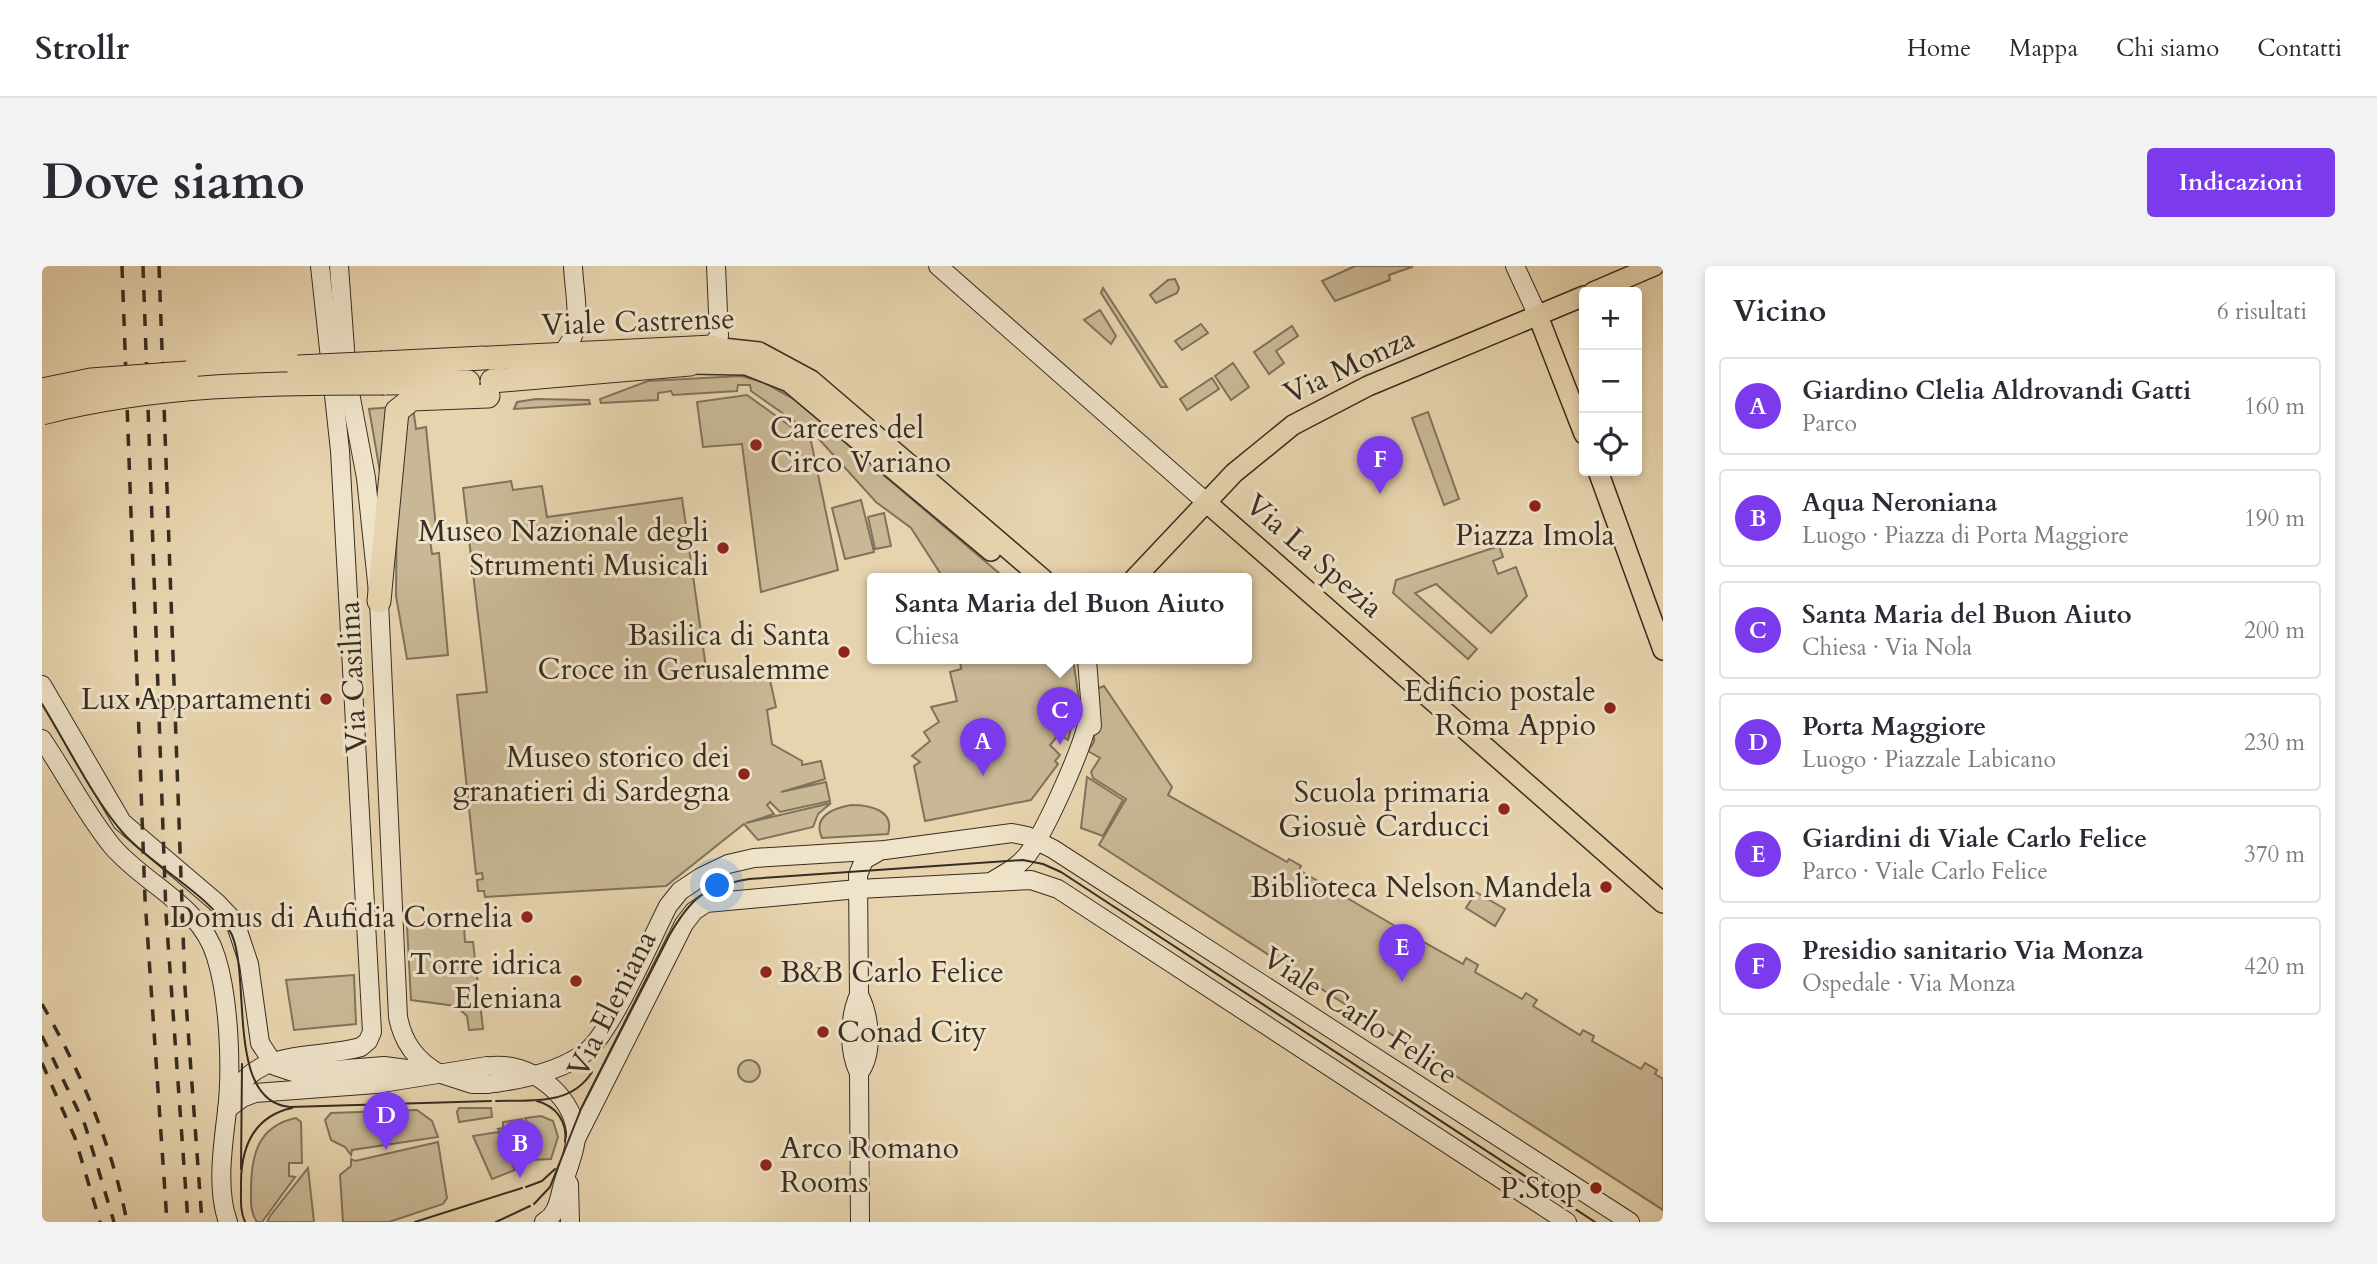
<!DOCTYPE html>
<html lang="it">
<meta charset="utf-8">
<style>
body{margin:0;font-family:Cardo,serif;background:#f2f2f3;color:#2b2b33}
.controls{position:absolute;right:21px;top:21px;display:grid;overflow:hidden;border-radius:7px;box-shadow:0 4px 10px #0003}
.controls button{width:63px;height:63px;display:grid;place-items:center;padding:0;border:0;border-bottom:2px solid #e1e1e2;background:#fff;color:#2b2b33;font:35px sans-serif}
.you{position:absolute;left:676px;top:620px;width:24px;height:24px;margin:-18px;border:5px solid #fff;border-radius:50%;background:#1a73e8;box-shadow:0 0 0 10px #1a73e833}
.badge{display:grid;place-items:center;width:46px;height:46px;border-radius:50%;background:#7c3aed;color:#fff;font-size:23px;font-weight:700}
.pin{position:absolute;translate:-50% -58px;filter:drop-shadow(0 2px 4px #0008)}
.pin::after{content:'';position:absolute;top:37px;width:24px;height:21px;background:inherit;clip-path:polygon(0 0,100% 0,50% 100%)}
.popup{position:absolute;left:825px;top:307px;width:385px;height:91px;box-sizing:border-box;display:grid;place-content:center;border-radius:7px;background:#fff;filter:drop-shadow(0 2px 5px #0005);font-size:23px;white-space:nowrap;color:#7c7c81}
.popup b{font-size:26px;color:#2b2b33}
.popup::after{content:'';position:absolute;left:50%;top:100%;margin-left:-14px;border:14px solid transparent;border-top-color:#fff}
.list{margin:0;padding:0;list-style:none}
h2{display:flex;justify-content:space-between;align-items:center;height:91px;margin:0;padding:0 28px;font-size:30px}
h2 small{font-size:23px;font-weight:400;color:#7c7c81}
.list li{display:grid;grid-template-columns:46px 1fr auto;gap:21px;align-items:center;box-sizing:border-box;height:98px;margin:0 14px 14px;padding:0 14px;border:2px solid #e1e1e2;border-radius:7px}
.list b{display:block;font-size:26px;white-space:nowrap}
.list p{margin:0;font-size:23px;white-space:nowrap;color:#7c7c81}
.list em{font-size:23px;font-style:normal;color:#7c7c81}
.icon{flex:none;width:38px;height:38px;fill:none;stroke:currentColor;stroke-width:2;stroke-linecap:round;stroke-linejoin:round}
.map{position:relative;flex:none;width:1621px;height:956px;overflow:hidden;border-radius:7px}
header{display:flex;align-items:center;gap:42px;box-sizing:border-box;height:98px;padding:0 35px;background:#fff;border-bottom:2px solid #e1e1e2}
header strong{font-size:33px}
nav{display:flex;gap:38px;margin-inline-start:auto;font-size:24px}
.intro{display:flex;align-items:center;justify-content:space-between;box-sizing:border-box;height:168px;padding:0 42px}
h1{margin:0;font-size:49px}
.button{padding:18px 32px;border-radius:7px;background:#7c3aed;color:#fff;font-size:24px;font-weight:700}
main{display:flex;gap:42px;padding:0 42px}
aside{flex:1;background:#fff;border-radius:7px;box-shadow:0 4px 10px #0003}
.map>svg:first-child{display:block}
.green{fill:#c9b896;stroke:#80725c;stroke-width:2}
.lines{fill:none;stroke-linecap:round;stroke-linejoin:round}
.secondary-casing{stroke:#372d22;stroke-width:20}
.primary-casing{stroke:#372d22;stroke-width:22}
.highway-casing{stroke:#372d22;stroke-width:25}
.secondary{stroke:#efe3ca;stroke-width:18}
.primary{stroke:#e7d4ae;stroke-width:19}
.highway{stroke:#e7d4ae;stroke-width:23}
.tram{stroke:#372d22;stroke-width:2}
.rail{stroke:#372d22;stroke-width:3.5;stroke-dasharray:12 12;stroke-linecap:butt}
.highway-bridge-casing{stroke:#372d22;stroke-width:25;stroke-linecap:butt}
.highway-bridge{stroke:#e7d4ae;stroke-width:23}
.poi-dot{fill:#8f2418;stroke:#efe3ca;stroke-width:2.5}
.labels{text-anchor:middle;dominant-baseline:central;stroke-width:6;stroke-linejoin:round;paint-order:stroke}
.street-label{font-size:30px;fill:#372d22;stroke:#efe3ca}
.poi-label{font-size:30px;fill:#372d22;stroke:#efe3ca;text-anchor:end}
</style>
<header>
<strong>Strollr</strong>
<nav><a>Home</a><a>Mappa</a><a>Chi siamo</a><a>Contatti</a></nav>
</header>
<div class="intro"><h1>Dove siamo</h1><a class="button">Indicazioni</a></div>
<main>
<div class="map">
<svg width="1621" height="956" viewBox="0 0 1621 956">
<rect width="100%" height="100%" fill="#e7d4ae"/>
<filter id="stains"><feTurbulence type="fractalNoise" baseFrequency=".00286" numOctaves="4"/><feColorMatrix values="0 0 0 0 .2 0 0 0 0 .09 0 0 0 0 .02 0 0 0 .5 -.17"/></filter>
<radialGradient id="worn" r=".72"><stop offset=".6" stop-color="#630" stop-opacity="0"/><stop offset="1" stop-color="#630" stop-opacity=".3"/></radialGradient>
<g class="green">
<polygon points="1313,0 1370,0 1370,1 1347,9 1348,14 1293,35 1280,15"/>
<polygon points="1133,13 1137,22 1135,27 1114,37 1108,29 1126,14"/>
<polygon points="1061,22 1125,121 1119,121 1059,27"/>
<polygon points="1058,44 1074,70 1069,78 1042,54"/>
<polygon points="1159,58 1166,67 1140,84 1133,75"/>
<polygon points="1250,60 1256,70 1234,85 1242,97 1227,108 1212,86"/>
<polygon points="1191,97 1207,121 1189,134 1173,110"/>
<polygon points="699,110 721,116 752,133 964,313 902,313 869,262 834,236 776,172 709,125 708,119 696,119 695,125 631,129 629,125 616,127 616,134 559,137 558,133 606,115"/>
<polygon points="1170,112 1177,123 1145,144 1138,133"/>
<polygon points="705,129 769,175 796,304 719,326 700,178 661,181 655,136"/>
<polygon points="494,133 547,134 548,138 472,143 475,136"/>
<polygon points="351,141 338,206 327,143"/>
<polygon points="371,141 374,163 384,161 395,272 388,273 390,288 397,287 406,389 365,393 354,330 355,229 364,147"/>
<polygon points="1386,146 1417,233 1402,239 1370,152"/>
<polygon points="469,215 471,224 500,220 505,251 640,232 665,409 726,405 734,441 725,444 730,478 760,495 760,499 779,495 783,513 739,526 784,516 788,535 738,546 728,536 725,539 732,548 704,557 789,537 776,548 771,561 716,574 702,558 624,620 443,631 442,625 436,625 435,614 441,613 440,607 434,608 415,429 445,426 421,222"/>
<polygon points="819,234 832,286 803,293 790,242"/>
<polygon points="842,247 849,280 833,283 826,251"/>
<polygon points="1457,280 1461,291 1451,295 1456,308 1474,301 1485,330 1449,367 1394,318 1373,327 1435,383 1426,393 1351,327 1354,314"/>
<polygon points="918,393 1031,393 1038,440 1035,441 1026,474 1017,468 1008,479 1018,489 1013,495 1016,498 989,534 883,555 872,500 878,496 870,490 888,475 882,466 897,456 889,441 915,435 908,406 919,403"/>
<polygon points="1062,420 1130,521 1126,529 1245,596 1247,593 1259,600 1257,604 1360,664 1363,659 1375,665 1373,671 1421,698 1424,692 1436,699 1433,706 1480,733 1484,727 1495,734 1491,740 1538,769 1541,764 1552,770 1550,775 1599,803 1603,797 1615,804 1613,808 1621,813 1621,944 1057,579 1084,533 1051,512 1049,506 1058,492 1046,485 1052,476 1052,424"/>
<polygon points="1045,511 1081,534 1061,570 1039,562"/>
<path d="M809,539c19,0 44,5 37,29l-66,4c-10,-22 12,-30 29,-33z"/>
<polygon points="1434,626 1463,643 1453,660 1424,642"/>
<polygon points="422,659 423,676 431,676 441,763 427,764 425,750 414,740 369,734 365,660"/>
<polygon points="312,709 314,758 252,764 244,714"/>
<circle cx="707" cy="805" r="11"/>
<polygon points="417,842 449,842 450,851 417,856 415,846"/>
<polygon points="375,844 390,855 396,871 310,884 309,889 303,881 289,874 283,854 289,847"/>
<polygon points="499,850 511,855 516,871 509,893 490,894 484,887 492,872 483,852"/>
<path d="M254,852l5,4 1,41h-13v13l6,1 -33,45h-5c-7,-10 -6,-20 -6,-32 0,-35 7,-64 45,-72z"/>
<polygon points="480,853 488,872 480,888 483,899 477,903 478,892 471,893 468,884 477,879 470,865 461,870 456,863 461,862 461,856"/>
<polygon points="456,866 473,904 450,913 431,870"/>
<polygon points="396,876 405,932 401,938 347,956 301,956 298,909 309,900 309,893 313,895"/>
<polygon points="266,902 272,956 225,956 228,950"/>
</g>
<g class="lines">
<g class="secondary-casing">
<g id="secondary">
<path d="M297,0l8,111 19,101 13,123 19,416c5,26 18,43 40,56"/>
<polyline points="896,0 1164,236"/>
<polyline points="1473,0 1496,50"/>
<path d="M518,88c26,-22 14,-57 13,-88"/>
<polyline points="663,90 677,70 674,0"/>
<polyline points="1045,393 1050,460"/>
<polyline points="0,419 80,556 174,636 193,656 207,698 218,777 233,800 254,807 342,800 396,807 430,818 447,818"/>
<path d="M0,473c23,34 44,75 70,107 33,39 89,59 104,111 13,41 16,111 11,154 -4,34 -11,78 1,111"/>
<path d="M952,614c12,-7 25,-14 34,-26 18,-24 58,-112 61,-140"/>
<path d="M450,800c37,-4 79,27 84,65 1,16 -8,37 -13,53 -4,15 -5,30 -19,38"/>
<path d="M817,807c15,-20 11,-57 0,-78"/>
<path d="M453,817c29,-4 67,-13 91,-31 25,-19 65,-113 82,-146l12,-15 21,-14 27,-13 26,-6 131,-8 127,-17 15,3 26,13 577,373"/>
<polyline points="188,841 200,832 213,827 334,818 445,800"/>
<path d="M185,844c21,-65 84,-49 134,-63l7,-6 4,-9 -32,-581 -20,-185"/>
<polyline points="533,875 642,658 652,645 664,637 816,623 989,614 1016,623 1525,956"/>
<polyline points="527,918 528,956"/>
<path d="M818,956l-1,-149c-11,-22 -10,-56 0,-78l-1,-120 6,-15 14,-8"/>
</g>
</g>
<g class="primary-casing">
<g id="primary">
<polyline points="1551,26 1612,0"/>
<polyline points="1496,50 1542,168"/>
<polyline points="671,81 717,86 769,114 1001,313"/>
<polyline points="648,98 704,99 747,116 949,285"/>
<polyline points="1556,205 1621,384"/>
<polyline points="1164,236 1621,637"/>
<polyline points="1092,313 1192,207 1251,159 1326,120 1542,30"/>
</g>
</g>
<g class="highway-casing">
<g id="highway">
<polyline points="448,92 671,81"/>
<polyline points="341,97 442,92"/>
<polyline points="450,115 648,98"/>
<polyline points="342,117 426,116"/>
<polyline points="337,335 355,145 370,133 446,130"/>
</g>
</g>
<use href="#secondary" class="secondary"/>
<use href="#primary" class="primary"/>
<use href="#highway" class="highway"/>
<g class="tram">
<path d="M0,438c24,39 53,98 82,130 28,32 92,65 108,101 19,45 -6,167 58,172l201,-6"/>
<path d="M454,835c35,-1 75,5 96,-29"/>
<path d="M495,835c19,5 31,21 28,41"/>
<polyline points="199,903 200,798"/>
<polyline points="484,921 500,915 513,903"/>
<path d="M492,938l16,-17 31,-78 88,-173c22,-39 35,-49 80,-57l274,-19 20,4 18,8 534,350"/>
<path d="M203,956c-5,-11 -4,-22 -4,-33 -1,-38 10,-72 51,-81"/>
<polyline points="373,956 480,922"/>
<polyline points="454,956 488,940"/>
</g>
<g class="rail">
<polyline points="80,0 103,633 125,956"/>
<polyline points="101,0 124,648 146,956"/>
<polyline points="117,0 143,722 160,956"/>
<path d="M0,738c39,68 70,141 85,218"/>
<polyline points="0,770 43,859 72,956"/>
<polyline points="0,797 33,872 58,956"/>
</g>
<g class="highway-bridge-casing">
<g id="highway-bridge">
<polyline points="256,101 341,97"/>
<polyline points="0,124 49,114 145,107"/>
<path d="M0,147c113,-29 226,-30 342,-30"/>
</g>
</g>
<use href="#highway-bridge" class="highway-bridge"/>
</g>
<g class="poi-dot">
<circle cx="714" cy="179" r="7"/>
<circle cx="1493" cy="240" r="7"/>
<circle cx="681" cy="282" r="7"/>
<circle cx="802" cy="386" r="7"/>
<circle cx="284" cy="433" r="7"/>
<circle cx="1568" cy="442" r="7"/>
<circle cx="702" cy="508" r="7"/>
<circle cx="1462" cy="543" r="7"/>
<circle cx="1564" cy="621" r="7"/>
<circle cx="485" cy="651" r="7"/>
<circle cx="724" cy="706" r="7"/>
<circle cx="534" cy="715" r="7"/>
<circle cx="781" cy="766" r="7"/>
<circle cx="724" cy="899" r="7"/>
<circle cx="1554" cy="922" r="7"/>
</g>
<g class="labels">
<g class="street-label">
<text transform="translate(596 56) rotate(-2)">Viale Castrense</text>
<text transform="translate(1307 100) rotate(-25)">Via Monza</text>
<text transform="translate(1272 290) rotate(41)">Via La Spezia</text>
<text transform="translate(311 411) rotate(-93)">Via Casilina</text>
<text transform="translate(570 738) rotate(-63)">Via Eleniana</text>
<text transform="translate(1318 750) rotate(33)">Viale Carlo Felice</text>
</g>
<g class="poi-label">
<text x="728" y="162" text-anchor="start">Carceres del<tspan x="728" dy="34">Circo Variano</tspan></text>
<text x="667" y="265">Museo Nazionale degli<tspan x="667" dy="34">Strumenti Musicali</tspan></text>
<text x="1493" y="269" text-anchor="middle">Piazza Imola</text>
<text x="788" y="369">Basilica di Santa<tspan x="788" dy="34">Croce in Gerusalemme</tspan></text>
<text x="1554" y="425">Edificio postale<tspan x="1554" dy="34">Roma Appio</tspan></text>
<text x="270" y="433">Lux Appartamenti</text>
<text x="688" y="491">Museo storico dei<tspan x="688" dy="34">granatieri di Sardegna</tspan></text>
<text x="1448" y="526">Scuola primaria<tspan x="1448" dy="34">Giosuè Carducci</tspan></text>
<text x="1550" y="621">Biblioteca Nelson Mandela</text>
<text x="471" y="651">Domus di Aufidia Cornelia</text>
<text x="520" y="698">Torre idrica<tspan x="520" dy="34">Eleniana</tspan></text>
<text x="738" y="706" text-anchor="start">B&amp;B Carlo Felice</text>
<text x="795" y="766" text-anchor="start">Conad City</text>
<text x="738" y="882" text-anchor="start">Arco Romano<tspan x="738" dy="34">Rooms</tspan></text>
<text x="1540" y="922">P.Stop</text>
</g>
</g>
<rect width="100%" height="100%" filter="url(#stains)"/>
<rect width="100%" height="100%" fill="url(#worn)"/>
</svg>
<div class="controls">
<button>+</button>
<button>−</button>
<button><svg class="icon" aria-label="locate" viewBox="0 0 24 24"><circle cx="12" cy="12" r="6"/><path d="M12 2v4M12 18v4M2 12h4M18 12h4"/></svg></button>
</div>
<div class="you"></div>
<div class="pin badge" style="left:941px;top:510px">A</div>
<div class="pin badge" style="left:478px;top:912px">B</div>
<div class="pin badge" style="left:1018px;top:479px">C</div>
<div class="popup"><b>Santa Maria del Buon Aiuto</b>Chiesa</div>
<div class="pin badge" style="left:344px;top:884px">D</div>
<div class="pin badge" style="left:1360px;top:716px">E</div>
<div class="pin badge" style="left:1338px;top:228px">F</div>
</div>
<aside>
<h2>Vicino<small>6 risultati</small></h2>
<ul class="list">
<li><span class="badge">A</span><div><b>Giardino Clelia Aldrovandi Gatti</b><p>Parco</p></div><em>160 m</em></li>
<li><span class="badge">B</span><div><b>Aqua Neroniana</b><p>Luogo · Piazza di Porta Maggiore</p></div><em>190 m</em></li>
<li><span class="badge">C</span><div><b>Santa Maria del Buon Aiuto</b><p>Chiesa · Via Nola</p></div><em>200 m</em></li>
<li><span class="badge">D</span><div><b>Porta Maggiore</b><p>Luogo · Piazzale Labicano</p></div><em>230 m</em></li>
<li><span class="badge">E</span><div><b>Giardini di Viale Carlo Felice</b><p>Parco · Viale Carlo Felice</p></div><em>370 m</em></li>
<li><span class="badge">F</span><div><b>Presidio sanitario Via Monza</b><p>Ospedale · Via Monza</p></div><em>420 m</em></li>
</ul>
</aside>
</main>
